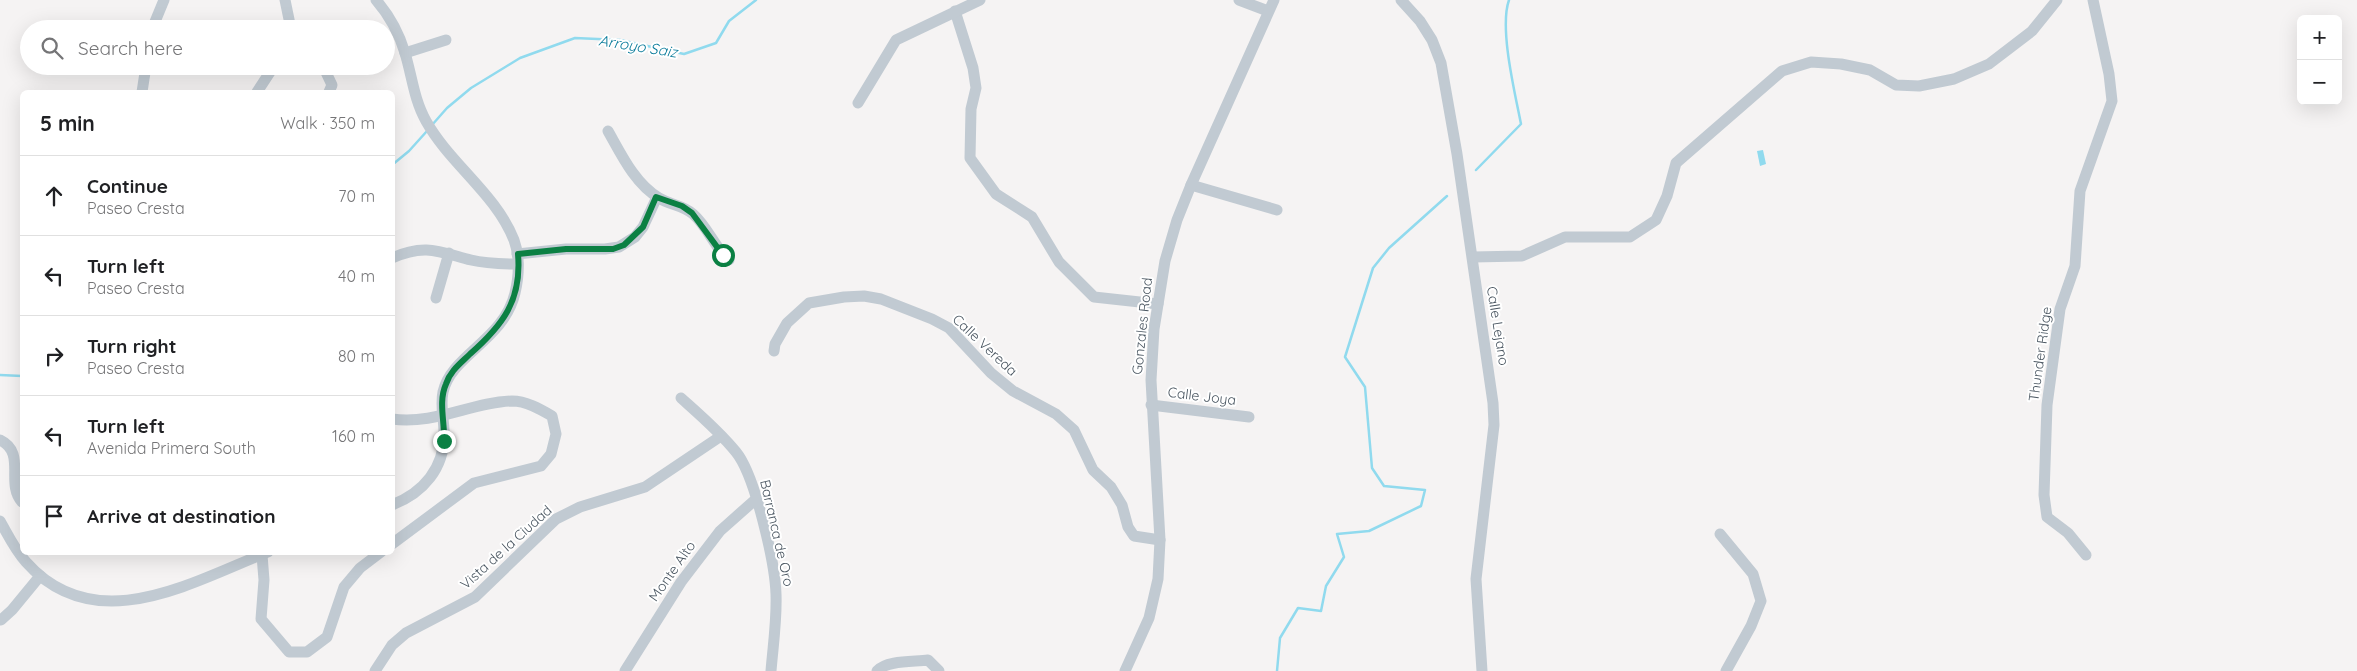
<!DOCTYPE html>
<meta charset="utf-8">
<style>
body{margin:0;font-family:Quicksand,sans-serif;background:#f6f6f6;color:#202124}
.controls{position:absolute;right:15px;top:15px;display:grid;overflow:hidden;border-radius:8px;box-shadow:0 5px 20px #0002}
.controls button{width:45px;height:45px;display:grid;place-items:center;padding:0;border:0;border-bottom:1px solid #e0e0e0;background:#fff;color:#202124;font:25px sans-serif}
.stop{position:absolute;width:15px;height:15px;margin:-11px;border:4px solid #0b8043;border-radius:50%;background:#fff}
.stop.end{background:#0b8043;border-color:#fff;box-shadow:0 1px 5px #0008}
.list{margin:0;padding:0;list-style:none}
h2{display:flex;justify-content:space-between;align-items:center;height:65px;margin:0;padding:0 20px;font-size:21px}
h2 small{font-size:16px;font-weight:400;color:#757577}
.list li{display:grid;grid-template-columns:32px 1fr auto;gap:15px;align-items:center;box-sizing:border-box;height:80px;padding:0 20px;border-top:1px solid #e0e0e0}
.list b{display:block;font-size:19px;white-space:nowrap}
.list p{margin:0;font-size:16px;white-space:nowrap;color:#757577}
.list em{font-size:16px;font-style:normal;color:#757577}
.icon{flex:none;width:28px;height:28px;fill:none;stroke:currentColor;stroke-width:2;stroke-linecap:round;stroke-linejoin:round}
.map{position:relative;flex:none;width:2357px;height:671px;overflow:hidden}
.search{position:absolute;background:#fff;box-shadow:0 5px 20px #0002;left:20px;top:20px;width:375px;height:55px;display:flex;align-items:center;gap:12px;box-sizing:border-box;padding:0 18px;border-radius:28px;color:#757577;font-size:19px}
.panel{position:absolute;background:#fff;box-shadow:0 5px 20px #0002;left:20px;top:90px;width:375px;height:465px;border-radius:8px}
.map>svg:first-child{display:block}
.water{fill:#90daee}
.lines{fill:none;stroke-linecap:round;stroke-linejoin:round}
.stream{stroke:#90daee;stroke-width:2.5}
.minor{stroke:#c1cad2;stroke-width:11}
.route{stroke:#0b8043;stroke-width:6}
.labels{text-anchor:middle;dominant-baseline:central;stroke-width:4;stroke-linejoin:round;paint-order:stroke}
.street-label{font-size:14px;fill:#4a5661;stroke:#fff}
.water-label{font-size:15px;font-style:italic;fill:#0c7c9b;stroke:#fff}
</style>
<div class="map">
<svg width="2357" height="671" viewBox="0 0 2357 671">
<rect width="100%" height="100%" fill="#f5f3f3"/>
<polygon class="water" points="1763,150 1766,164 1760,166 1757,151"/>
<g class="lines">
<g class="stream">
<polyline points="432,125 447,108 471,88 520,58 575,38 620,40 684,54 716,43 729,21 756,0"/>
<polyline points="392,165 409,151 427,131"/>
<path d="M1476,170l45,-46c-6,-31 -22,-96 -12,-124"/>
<polyline points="0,375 22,376"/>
<polyline points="1277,671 1280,638 1298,608 1321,611 1326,586 1344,557 1337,534 1369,531 1421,506 1425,490 1384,486 1372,468 1365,387 1345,357 1373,268 1389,248 1447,196"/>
</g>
<g class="minor">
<polyline points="285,0 291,29"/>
<path d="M376,0c13,15 23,33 29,53 7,23 9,47 21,68 24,43 70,73 88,119 6,17 5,36 1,53 -11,47 -64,62 -72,99 -3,14 1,27 1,41 1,35 -21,60 -52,72"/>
<polyline points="1239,0 1268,11"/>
<polyline points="1401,0 1420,21 1432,40 1441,63 1457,154 1493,403 1494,425 1476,579 1482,671"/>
<polyline points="955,11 973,68 976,88 971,109 970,158 996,194 1032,217 1059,262 1094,297 1158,304"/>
<polyline points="152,29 164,0"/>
<polyline points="405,53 446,40"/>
<polyline points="323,66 332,85 329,92"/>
<polyline points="142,92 146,66"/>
<polyline points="257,92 274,66"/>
<polyline points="858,103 896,40 980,0"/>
<path d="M608,131c13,23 27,53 51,67 11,7 24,7 34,16 15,13 21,33 36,46"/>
<polyline points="1191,185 1277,210"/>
<polyline points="517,254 566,249 605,249 619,247 635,237 643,227 657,197"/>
<polyline points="1473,257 1522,256 1565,237 1630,237 1656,220 1667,196 1676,163 1782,71 1811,62 1841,64 1870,70 1896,85 1919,86 1954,79 1989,64 2032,31 2057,0"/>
<path d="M392,258c33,-15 48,-6 79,2 16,4 32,4 47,4"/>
<polyline points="436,298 449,253"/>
<polyline points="774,351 775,344 787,323 809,303 844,297 864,296 881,299 932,319 949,328 991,373 1013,391 1056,414 1074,430 1093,470 1111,487 1122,505 1128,527 1134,536 1160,540"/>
<path d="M681,398c19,17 39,34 55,54 19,23 39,111 40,142 1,26 -3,52 -5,77"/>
<polyline points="1151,405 1249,417"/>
<path d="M392,419c43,6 80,-17 120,-18 14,0 28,8 40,15l4,18 -5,20 -10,12 -67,17 -82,61"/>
<path d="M0,440c27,13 5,43 22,62"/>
<path d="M0,521c8,14 15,29 26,41 69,78 166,20 242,-10"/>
<polyline points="1720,534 1753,574 1761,601 1751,626 1726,671"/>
<polyline points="262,555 264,580 261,619 289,652 307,652 327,637 344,587 360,568 381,552"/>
<polyline points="2086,555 2068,533 2047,517 2044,495 2047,405 2060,309 2075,266 2080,191 2112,101 2109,74 2093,0"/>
<polyline points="1,620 12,610 40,576"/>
<polyline points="375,671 392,645 406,633 475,597 556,519 580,507 645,487 721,436"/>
<polyline points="625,671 681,582 720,531 756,499"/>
<path d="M877,671c10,-11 37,-9 51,-11l11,11"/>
<polyline points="1125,671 1149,618 1158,579 1160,540 1151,380 1154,329 1165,261 1177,220 1191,185 1274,0"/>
</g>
</g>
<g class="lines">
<path class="route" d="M444,441c1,-19 -6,-39 2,-57 4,-13 15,-21 24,-30 33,-29 52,-54 48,-100l48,-5h47l11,-4 19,-18 13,-30 26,9 10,7 31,42"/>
</g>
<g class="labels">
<g class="street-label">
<text transform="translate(1142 326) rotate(-84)">Gonzales Road</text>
<text transform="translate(1498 326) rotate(81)">Calle Lejano</text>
<text transform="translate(985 345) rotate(43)">Calle Vereda</text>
<text transform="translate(2040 354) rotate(-82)">Thunder Ridge</text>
<text transform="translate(1202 396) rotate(7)">Calle Joya</text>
<text transform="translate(777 533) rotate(77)">Barranca de Oro</text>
<text transform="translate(506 547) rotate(-42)">Vista de la Ciudad</text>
<text transform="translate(672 571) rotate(-55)">Monte Alto</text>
</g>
<g class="water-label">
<text transform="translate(638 46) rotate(9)">Arroyo Saiz</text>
</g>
</g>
</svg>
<div class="controls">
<button>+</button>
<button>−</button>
</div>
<div class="stop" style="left:723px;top:255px"></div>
<div class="stop end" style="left:444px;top:441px"></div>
<div class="search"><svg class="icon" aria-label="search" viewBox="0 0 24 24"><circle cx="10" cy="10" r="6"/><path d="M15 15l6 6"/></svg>Search here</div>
<section class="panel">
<h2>5 min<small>Walk · 350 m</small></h2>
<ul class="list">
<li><svg class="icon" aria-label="ahead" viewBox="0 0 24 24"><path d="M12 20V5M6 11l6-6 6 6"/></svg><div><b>Continue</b><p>Paseo Cresta</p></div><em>70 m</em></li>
<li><svg class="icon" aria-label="left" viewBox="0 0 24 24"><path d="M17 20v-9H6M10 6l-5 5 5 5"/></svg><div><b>Turn left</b><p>Paseo Cresta</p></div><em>40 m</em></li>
<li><svg class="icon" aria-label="right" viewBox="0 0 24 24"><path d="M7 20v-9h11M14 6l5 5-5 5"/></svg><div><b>Turn right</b><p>Paseo Cresta</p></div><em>80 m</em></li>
<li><svg class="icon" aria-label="left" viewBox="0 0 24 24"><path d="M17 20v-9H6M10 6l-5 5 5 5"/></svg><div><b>Turn left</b><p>Avenida Primera South</p></div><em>160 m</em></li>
<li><svg class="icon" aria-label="arrive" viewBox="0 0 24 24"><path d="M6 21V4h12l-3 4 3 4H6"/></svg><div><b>Arrive at destination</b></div></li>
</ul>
</section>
</div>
